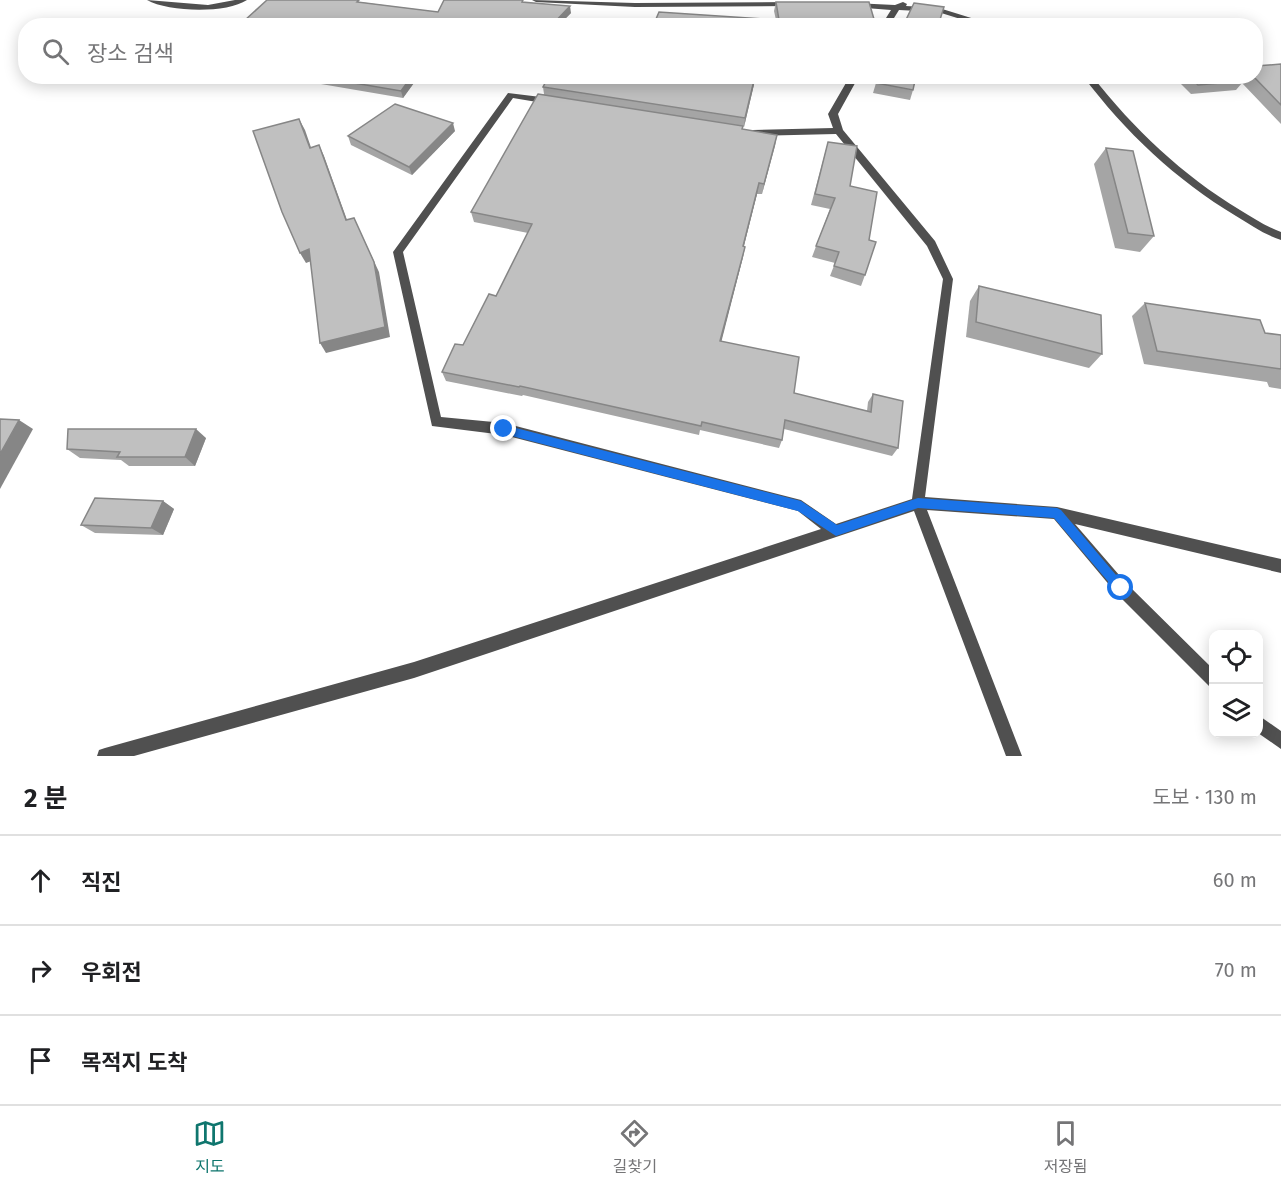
<!DOCTYPE html>
<html lang="ko">
<meta charset="utf-8">
<style>
body{margin:0;font-family:"Fira Sans","Noto Sans KR",sans-serif;background:#f2f2f2;color:#202124}
.controls{position:absolute;right:18px;bottom:18px;display:grid;overflow:hidden;border-radius:12px;box-shadow:0 3px 15px #0003}
.controls button{width:54px;height:54px;display:grid;place-items:center;padding:0;border:0;border-bottom:2px solid #e0e0e0;background:#fff;color:#202124;font:30px sans-serif}
.stop{position:absolute;width:18px;height:18px;margin:-14px;border:4px solid #1a73e8;border-radius:50%;background:#fff}
.stop.end{background:#1a73e8;border-color:#fff;box-shadow:0 2px 6px #0008}
.list{margin:0;padding:0;list-style:none}
h2{display:flex;justify-content:space-between;align-items:center;height:78px;margin:0;padding:0 24px;font-size:26px}
h2 small{font-size:20px;font-weight:400;color:#757577}
.list li{display:grid;grid-template-columns:39px 1fr auto;gap:18px;align-items:center;box-sizing:border-box;height:90px;padding:0 24px;border-top:2px solid #e0e0e0}
.list b{display:block;font-size:22px;white-space:nowrap}
.list em{font-size:20px;font-style:normal;color:#757577}
.icon{flex:none;width:33px;height:33px;fill:none;stroke:currentColor;stroke-width:2;stroke-linecap:round;stroke-linejoin:round}
.map{position:relative;flex:none;width:1281px;height:756px;overflow:hidden}
.search{position:absolute;background:#fff;box-shadow:0 3px 15px #0003;left:18px;right:18px;top:18px;height:66px;display:flex;align-items:center;gap:15px;box-sizing:border-box;padding:0 21px;border-radius:24px;color:#757577;font-size:22px}
.sheet{height:348px;background:#fff}
nav{display:flex;justify-content:space-around;align-items:center;box-sizing:border-box;height:84px;border-top:2px solid #e0e0e0;background:#fff;font-size:16px;color:#757577}
nav a{display:grid;justify-items:center;gap:3px}
nav .on{color:#0f766e}
.map>svg:first-child{display:block}
.lines{fill:none;stroke-linecap:round;stroke-linejoin:round}
.street{fill:#505050;fill-rule:evenodd}
.wall{fill:#a5a5a5}
.shaded-wall{fill:#868686}
.building{fill:#c0c0c0;stroke:#868686;stroke-width:1.5}
.route{fill:#1a73e8}
</style>
<div class="map">
<svg width="1281" height="756" viewBox="0 0 1281 756">
<rect width="100%" height="100%" fill="#fff"/>
<g class="lines">
<g class="street">
<path d="M147,0l61,5 27,-5h12c-21,14 -79,12 -100,0z"/>
<polygon points="532,0 635,3 791,2 795,4 791,6 635,7 536,2"/>
<polygon points="903,2 907,4 906,6 939,8 997,26 983,26 938,12 899,10 889,26 881,26 891,10 853,7 849,5 853,3 895,5"/>
<polygon points="850,76 859,76 838,114 843,130 935,241 953,279 925,497 1057,507 1281,559 1281,573 1075,524 1126,583 1214,670 1214,688 1209,686 1116,593 1054,519 927,510 1022,756 1006,756 914,511 414,678 134,756 97,756 99,750 105,748 414,662 821,529 798,511 504,435 432,426 393,252 508,93 549,98 553,101 549,104 513,98 403,252 441,417 504,423 801,500 836,524 912,499 943,279 927,246 836,134 753,136 748,133 753,130 833,128 828,114"/>
<path d="M1083,76h9c42,53 90,99 148,134 13,8 27,17 41,22v8c-16,-5 -30,-15 -45,-24 -60,-36 -111,-84 -153,-140z"/>
<polygon points="1258,715 1281,731 1281,749 1258,733"/>
</g>
</g>
<g class="wall">
<polygon points="360,2 438,12 524,2 571,13 558,26 246,26 244,21"/>
<polygon points="776,2 876,26 776,20 774,11"/>
<polygon points="1281,64 1281,124 1242,83 1236,90 1191,94 1173,76 1256,76"/>
<polygon points="274,76 419,76 403,98"/>
<polygon points="549,76 756,76 744,127 743,126 742,129 777,135 762,194 757,194 744,246 745,247 743,257 721,341 794,393 867,411 868,402 873,394 898,448 892,456 784,429 782,440 779,448 700,430 699,435 523,395 522,396 446,381 442,372 463,345 496,296 528,233 474,222 471,212 544,94 543,87"/>
<polygon points="876,83 913,90 910,100 873,93"/>
<polygon points="455,131 412,175 351,145 348,136"/>
<polygon points="828,142 850,186 869,240 865,275 861,286 830,276 835,263 812,257 830,209 811,205"/>
<polygon points="1106,148 1154,236 1140,252 1115,248 1094,164"/>
<polygon points="979,286 1102,354 1089,368 966,337 970,301"/>
<polygon points="1145,303 1265,333 1281,335 1281,389 1269,387 1267,382 1144,364 1132,316"/>
<polygon points="206,438 195,466 129,466 121,460 80,458 67,449"/>
<polygon points="163,501 174,509 163,535 95,533 81,525"/>
</g>
<g class="shaded-wall">
<polygon points="570,6 571,13 558,26 551,26"/>
<polygon points="412,76 419,76 403,98 401,91"/>
<polygon points="755,76 756,76 744,127 745,118"/>
<polygon points="299,119 305,130 315,159 310,148"/>
<polygon points="453,123 455,131 412,175 409,167"/>
<polygon points="777,135 775,146 762,194 764,184"/>
<polygon points="319,145 324,156 351,231 346,220"/>
<polygon points="759,183 757,194 741,257 743,246"/>
<polygon points="354,218 379,272 390,337 326,353 320,343"/>
<polygon points="745,247 743,257 719,351 720,341"/>
<polygon points="309,249 314,260 306,263 300,253"/>
<polygon points="19,420 33,429 0,489 0,454"/>
<polygon points="196,429 206,438 195,466 185,457"/>
<polygon points="163,501 174,509 163,535 151,528"/>
</g>
<g class="building">
<polygon points="267,0 359,0 357,2 438,12 444,0 523,0 522,2 570,6 551,26 274,26 244,21"/>
<polygon points="776,2 869,2 876,26 653,26 659,12 779,20"/>
<polygon points="914,3 944,7 938,26 903,26"/>
<polygon points="1281,64 1281,105 1253,76 1256,76 1256,66"/>
<polygon points="313,76 412,76 401,91"/>
<polygon points="549,76 755,76 745,118 543,87"/>
<polygon points="880,76 916,76 913,90 876,83"/>
<polygon points="1189,76 1239,76 1244,81 1198,85"/>
<polygon points="538,94 743,126 742,129 777,135 764,184 759,183 743,246 745,247 720,341 799,357 794,393 871,412 873,394 903,401 898,448 785,420 782,440 702,422 701,426 520,386 519,387 442,372 455,344 463,345 489,294 496,296 532,224 471,212"/>
<polygon points="395,104 453,123 409,167 348,136"/>
<polygon points="299,119 310,148 319,145 346,220 354,218 374,262 385,327 320,343 309,249 300,253 282,212 253,131"/>
<polygon points="828,142 857,146 850,186 877,192 869,240 876,242 865,275 834,266 839,252 816,246 835,198 815,194"/>
<polygon points="1106,148 1133,151 1154,236 1128,233"/>
<polygon points="979,286 1101,315 1102,354 976,322"/>
<polygon points="1145,303 1260,320 1265,333 1281,335 1281,369 1157,351"/>
<polygon points="0,419 19,420 0,454"/>
<polygon points="68,429 196,429 185,457 117,457 120,452 67,449"/>
<polygon points="95,498 163,501 151,528 81,525"/>
</g>
<polygon class="route" points="504,425 801,501 837,525 918,498 1057,508 1061,510 1127,588 1121,594 1117,592 1054,518 918,508 836,536 798,511 504,434 499,429"/>
</svg>
<div class="controls">
<button><svg class="icon" aria-label="locate" viewBox="0 0 24 24"><circle cx="12" cy="12" r="6"/><path d="M12 2v4M12 18v4M2 12h4M18 12h4"/></svg></button>
<button><svg class="icon" aria-label="layers" viewBox="0 0 24 24"><path d="M12 4l9 5-9 5-9-5zM3 14l9 5 9-5"/></svg></button>
</div>
<div class="stop" style="left:1121px;top:588px"></div>
<div class="stop end" style="left:504px;top:429px"></div>
<div class="search"><svg class="icon" aria-label="search" viewBox="0 0 24 24"><circle cx="10" cy="10" r="6"/><path d="M15 15l6 6"/></svg>장소 검색</div>
</div>
<section class="sheet">
<h2>2 분<small>도보 · 130 m</small></h2>
<ul class="list">
<li><svg class="icon" aria-label="ahead" viewBox="0 0 24 24"><path d="M12 20V5M6 11l6-6 6 6"/></svg><div><b>직진</b></div><em>60 m</em></li>
<li><svg class="icon" aria-label="right" viewBox="0 0 24 24"><path d="M7 20v-9h11M14 6l5 5-5 5"/></svg><div><b>우회전</b></div><em>70 m</em></li>
<li><svg class="icon" aria-label="arrive" viewBox="0 0 24 24"><path d="M6 21V4h12l-3 4 3 4H6"/></svg><div><b>목적지 도착</b></div></li>
</ul>
</section>
<nav>
<a class="on"><svg class="icon" aria-label="map" viewBox="0 0 24 24"><path d="M3 6l6-2 6 2 6-2v14l-6 2-6-2-6 2zM9 4v14M15 6v14"/></svg>지도</a>
<a><svg class="icon" aria-label="directions" viewBox="0 0 24 24"><path d="M12 3l9 9-9 9-9-9zM9 14v-3h6M13 9l2 2-2 2"/></svg>길찾기</a>
<a><svg class="icon" aria-label="saved" viewBox="0 0 24 24"><path d="M7 4h10v16l-5-4-5 4z"/></svg>저장됨</a>
</nav>
